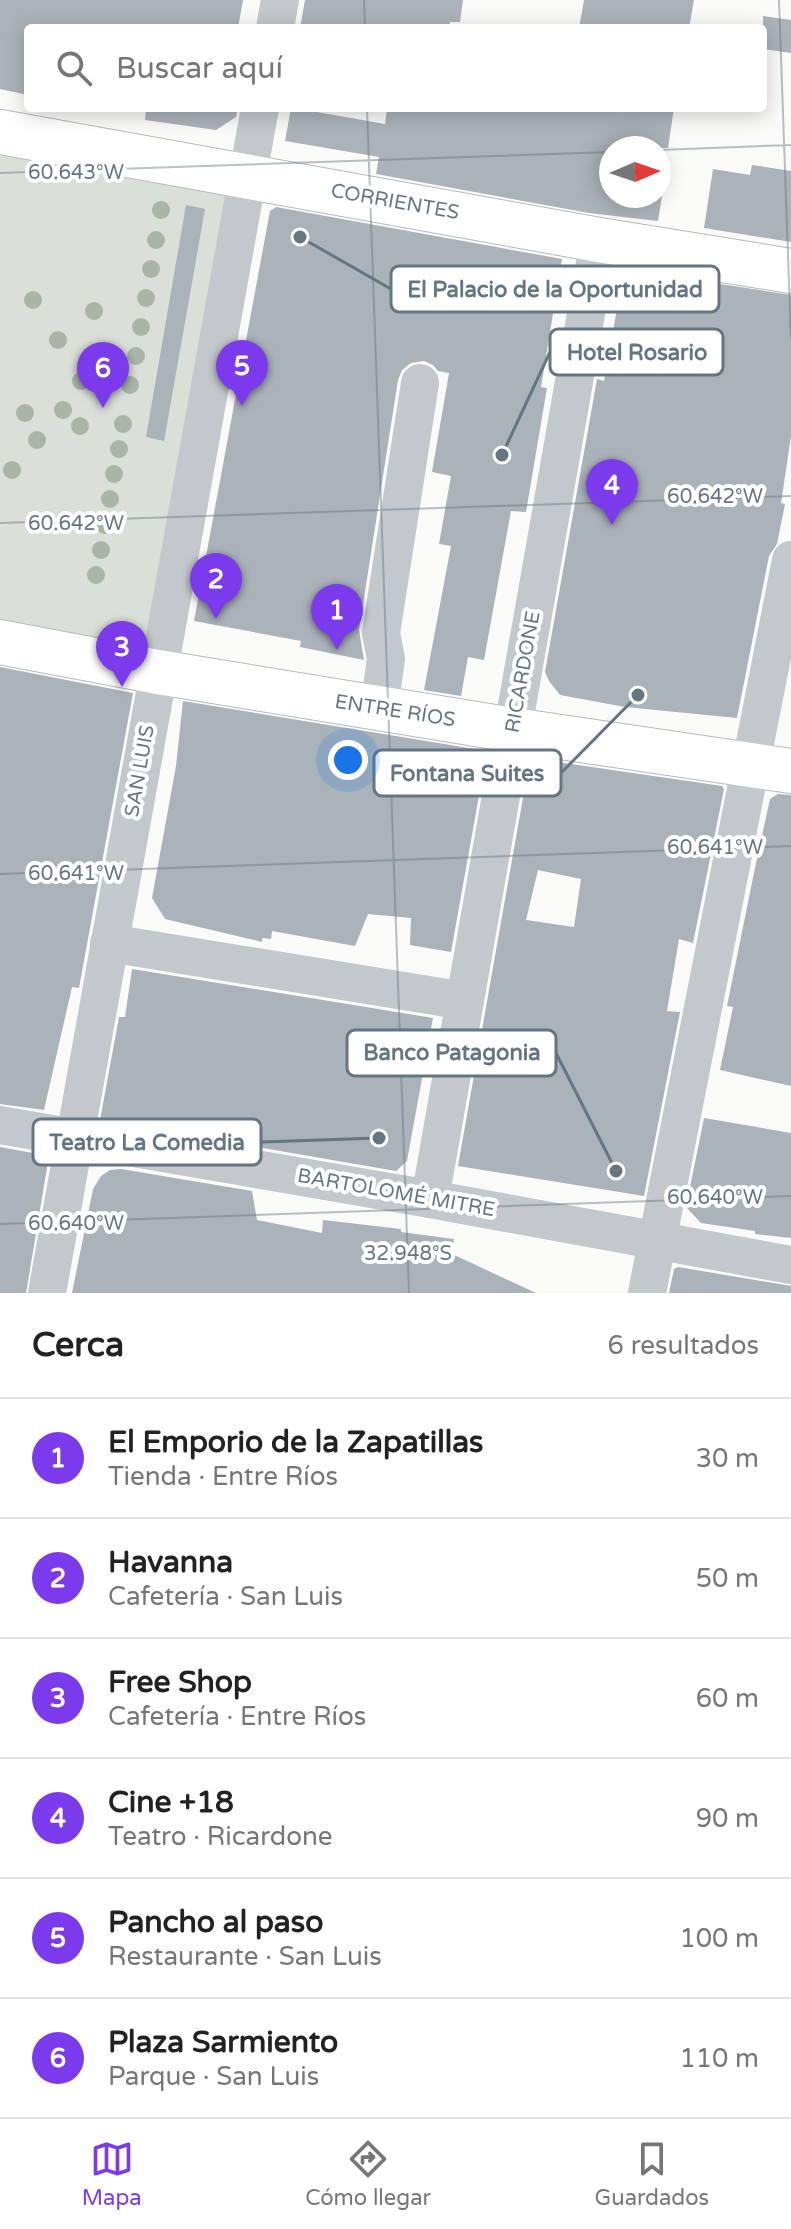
<!DOCTYPE html>
<html lang="es">
<meta charset="utf-8">
<style>
body{margin:0;font-family:"Varela Round",sans-serif;background:#f6f6f6;color:#222}
.compass{position:absolute;left:599px;top:136px;width:72px;height:72px;border-radius:50%;background:#fff;box-shadow:0 4px 20px #0003;rotate:88deg}
.you{position:absolute;left:348px;top:760px;width:28px;height:28px;margin:-20px;border:6px solid #fff;border-radius:50%;background:#1a73e8;box-shadow:0 0 0 12px #1a73e833}
.badge{display:grid;place-items:center;width:52px;height:52px;border-radius:50%;background:#7c3aed;color:#fff;font-size:26px;font-weight:700}
.pin{position:absolute;translate:-50% -66px;filter:drop-shadow(0 2px 4px #0008)}
.pin::after{content:'';position:absolute;top:42px;width:28px;height:24px;background:inherit;clip-path:polygon(0 0,100% 0,50% 100%)}
.list{margin:0;padding:0;list-style:none}
h2{display:flex;justify-content:space-between;align-items:center;height:104px;margin:0;padding:0 32px;font-size:34px}
h2 small{font-size:26px;font-weight:400;color:#767676}
.list li{display:grid;grid-template-columns:52px 1fr auto;gap:24px;align-items:center;box-sizing:border-box;height:120px;padding:0 32px;border-top:2px solid #e0e0e0}
.list b{display:block;font-size:30px;white-space:nowrap}
.list p{margin:0;font-size:26px;white-space:nowrap;color:#767676}
.list em{font-size:26px;font-style:normal;color:#767676}
.icon{flex:none;width:44px;height:44px;fill:none;stroke:currentColor;stroke-width:2;stroke-linecap:round;stroke-linejoin:round}
.map{position:relative;flex:none;width:791px;height:1293px;overflow:hidden}
.search{position:absolute;background:#fff;box-shadow:0 4px 20px #0003;left:24px;right:24px;top:24px;height:88px;display:flex;align-items:center;gap:20px;box-sizing:border-box;padding:0 28px;border-radius:8px;color:#767676;font-size:30px}
.sheet{height:824px;background:#fff}
nav{display:flex;justify-content:space-around;align-items:center;box-sizing:border-box;height:112px;border-top:2px solid #e0e0e0;background:#fff;font-size:22px;color:#767676}
nav a{display:grid;justify-items:center;gap:4px}
nav .on{color:#7c3aed}
.map>svg:first-child{display:block}
.green{fill:#dadfd7}
.building{fill:#aab3b9;fill-rule:evenodd}
.lines{fill:none;stroke-linecap:round;stroke-linejoin:round}
.major-casing{stroke:#b5babe;stroke-width:46}
.minor{stroke:#c3c8cc;stroke-width:38}
.major{stroke:#fff;stroke-width:44}
.tree{fill:#aab4a7}
.ticks{fill:none;stroke:#657683;stroke-width:2;stroke-opacity:0.45}
.labels{text-anchor:middle;dominant-baseline:central;stroke-width:8;stroke-linejoin:round;paint-order:stroke}
.street-label{font-size:20px;fill:#657683;stroke:#fff}
.ticks-label{font-size:20px;text-anchor:middle;fill:#657683;stroke:#fff;stroke-width:8;stroke-linejoin:round;paint-order:stroke}
.leader{fill:none;stroke:#657683;stroke-width:3}
.callout-dot{fill:#657683;stroke:#fff;stroke-width:3}
.callout{fill:#fff;stroke:#657683;stroke-width:3}
.callout-label{font-size:22px;text-anchor:middle;font-weight:bold;fill:#657683}
</style>
<div class="map">
<svg width="791" height="1293" viewBox="0 0 791 1293">
<rect width="100%" height="100%" fill="#fafaf8"/>
<polygon class="green" points="0,132 248,175 158,672 0,642"/>
<g class="building">
<polygon points="0,0 243,0 238,28 28,28 28,95 0,89"/>
<polygon points="305,0 463,0 460,22 450,22 449,28 300,28"/>
<polygon points="584,0 694,0 689,28 579,28"/>
<polygon points="763,16 791,20 791,53 763,49"/>
<polygon points="146,108 238,108 236,117 216,130 145,120"/>
<polygon points="291,108 318,108 317,112 385,124 387,108 408,111 409,108 674,108 668,148 611,148 611,196 662,196 658,221 589,213 376,174 379,157 285,141"/>
<polygon points="752,165 791,171 791,242 704,228 713,169 750,175"/>
<polygon points="186,205 205,209 164,441 146,437"/>
<polygon points="276,207 562,259 541,387 547,388 526,512 511,511 484,660 468,657 461,696 424,690 451,546 439,544 451,476 432,472 449,373 438,371 433,365 424,361 411,363 402,370 398,380 359,630 364,660 300,647 301,641 194,621 270,211"/>
<polygon points="636,271 791,295 791,436 781,503 785,504 777,544 769,556 737,718 625,707 560,695 549,681 545,672 597,379 604,381 622,281"/>
<polygon points="0,667 133,693 79,988 72,987 44,1110 0,1104"/>
<polygon points="183,701 487,751 451,952 410,945 411,918 368,914 355,946 272,931 271,939 262,938 262,942 165,919 152,898 176,766"/>
<path d="M530,758l192,28 2,3 -31,154 -14,-4 -12,72 13,1 -36,184 -186,-30zM538,870l43,9 -7,48 -48,-7z"/>
<polygon points="778,794 791,795 791,1086 720,1070 733,1007 727,1006 756,863 770,799"/>
<polygon points="132,969 433,1018 407,1161 396,1171 100,1120 119,1017 125,1017"/>
<polygon points="704,1118 791,1133 791,1238 755,1234 755,1231 701,1223 686,1207"/>
<polygon points="0,1147 49,1156 26,1293 0,1293"/>
<polygon points="121,1169 252,1191 257,1220 322,1233 323,1220 401,1229 401,1232 454,1239 452,1254 536,1293 72,1293 93,1189 101,1176 110,1170"/>
<polygon points="678,1267 791,1286 791,1293 669,1293 674,1269"/>
</g>
<g class="lines">
<g class="major-casing">
<g id="major">
<polyline points="0,132 599,240 791,271"/>
<polyline points="0,642 158,672 513,730 791,771"/>
</g>
</g>
<g class="minor">
<polyline points="275,28 280,0"/>
<polyline points="379,708 386,659 381,633 420,383"/>
<polyline points="109,943 465,1001"/>
<polyline points="0,1125 430,1199 791,1265"/>
<polyline points="430,1199 599,240"/>
<polyline points="47,1293 260,108"/>
<polyline points="647,1293 791,560"/>
</g>
<use href="#major" class="major"/>
</g>
<g class="tree">
<circle cx="161" cy="210" r="9"/>
<circle cx="156" cy="240" r="9"/>
<circle cx="151" cy="269" r="9"/>
<circle cx="146" cy="298" r="9"/>
<circle cx="33" cy="300" r="9"/>
<circle cx="94" cy="311" r="9"/>
<circle cx="141" cy="327" r="9"/>
<circle cx="58" cy="340" r="9"/>
<circle cx="136" cy="356" r="9"/>
<circle cx="81" cy="381" r="9"/>
<circle cx="130" cy="385" r="9"/>
<circle cx="63" cy="410" r="9"/>
<circle cx="25" cy="413" r="9"/>
<circle cx="123" cy="424" r="9"/>
<circle cx="80" cy="426" r="9"/>
<circle cx="37" cy="440" r="9"/>
<circle cx="119" cy="449" r="9"/>
<circle cx="12" cy="470" r="9"/>
<circle cx="114" cy="474" r="9"/>
<circle cx="110" cy="499" r="9"/>
<circle cx="105" cy="525" r="9"/>
<circle cx="101" cy="550" r="9"/>
<circle cx="96" cy="575" r="9"/>
</g>
<path class="ticks" d="M364,0l1,28M779,0l12,340M367,108l42,1185M659,150l132,-5M0,173l611,-21M0,523l791,-27M0,874l791,-28M0,1224l791,-28"/>
<g class="labels">
<g class="street-label">
<text transform="translate(395 202) rotate(10)">CORRIENTES</text>
<text transform="translate(523 672) rotate(-80)">RICARDONE</text>
<text transform="translate(395 711) rotate(9)">ENTRE RÍOS</text>
<text transform="translate(140 771) rotate(-80)">SAN LUIS</text>
<text transform="translate(396 1193) rotate(10)">BARTOLOMÉ MITRE</text>
</g>
</g>
<g class="ticks-label">
<text x="76" y="179">60.643°W</text>
<text x="715" y="503">60.642°W</text>
<text x="76" y="530">60.642°W</text>
<text x="715" y="854">60.641°W</text>
<text x="76" y="880">60.641°W</text>
<text x="715" y="1204">60.640°W</text>
<text x="76" y="1230">60.640°W</text>
<text x="408" y="1260">32.948°S</text>
</g>
<path class="leader" d="M300 237L391 289M502 455L550 352M638 695L561 773M616 1171L556 1053M379 1138L261 1142"/>
<g class="callout-dot">
<circle cx="300" cy="237" r="8"/>
<circle cx="502" cy="455" r="8"/>
<circle cx="638" cy="695" r="8"/>
<circle cx="616" cy="1171" r="8"/>
<circle cx="379" cy="1138" r="8"/>
</g>
<g class="callout">
<rect x="391" y="266" width="328" height="46" rx="8"/>
<rect x="550" y="329" width="173" height="46" rx="8"/>
<rect x="374" y="750" width="187" height="46" rx="8"/>
<rect x="347" y="1030" width="209" height="46" rx="8"/>
<rect x="33" y="1119" width="228" height="46" rx="8"/>
</g>
<g class="callout-label">
<text x="555" y="297">El Palacio de la Oportunidad</text>
<text x="637" y="360">Hotel Rosario</text>
<text x="467" y="781">Fontana Suites</text>
<text x="452" y="1060">Banco Patagonia</text>
<text x="147" y="1150">Teatro La Comedia</text>
</g>
</svg>
<svg class="compass" viewBox="-18 -18 36 36"><path d="M0-13l5 13h-10z" fill="#e53935"/><path d="M0 13l5-13h-10z" fill="#767676"/></svg>
<div class="you"></div>
<div class="pin badge" style="left:337px;top:650px">1</div>
<div class="pin badge" style="left:216px;top:619px">2</div>
<div class="pin badge" style="left:122px;top:687px">3</div>
<div class="pin badge" style="left:612px;top:525px">4</div>
<div class="pin badge" style="left:242px;top:406px">5</div>
<div class="pin badge" style="left:103px;top:408px">6</div>
<div class="search"><svg class="icon" aria-label="search" viewBox="0 0 24 24"><circle cx="10" cy="10" r="6"/><path d="M15 15l6 6"/></svg>Buscar aquí</div>
</div>
<section class="sheet">
<h2>Cerca<small>6 resultados</small></h2>
<ul class="list">
<li><span class="badge">1</span><div><b>El Emporio de la Zapatillas</b><p>Tienda · Entre Ríos</p></div><em>30 m</em></li>
<li><span class="badge">2</span><div><b>Havanna</b><p>Cafetería · San Luis</p></div><em>50 m</em></li>
<li><span class="badge">3</span><div><b>Free Shop</b><p>Cafetería · Entre Ríos</p></div><em>60 m</em></li>
<li><span class="badge">4</span><div><b>Cine +18</b><p>Teatro · Ricardone</p></div><em>90 m</em></li>
<li><span class="badge">5</span><div><b>Pancho al paso</b><p>Restaurante · San Luis</p></div><em>100 m</em></li>
<li><span class="badge">6</span><div><b>Plaza Sarmiento</b><p>Parque · San Luis</p></div><em>110 m</em></li>
</ul>
</section>
<nav>
<a class="on"><svg class="icon" aria-label="map" viewBox="0 0 24 24"><path d="M3 6l6-2 6 2 6-2v14l-6 2-6-2-6 2zM9 4v14M15 6v14"/></svg>Mapa</a>
<a><svg class="icon" aria-label="directions" viewBox="0 0 24 24"><path d="M12 3l9 9-9 9-9-9zM9 14v-3h6M13 9l2 2-2 2"/></svg>Cómo llegar</a>
<a><svg class="icon" aria-label="saved" viewBox="0 0 24 24"><path d="M7 4h10v16l-5-4-5 4z"/></svg>Guardados</a>
</nav>
